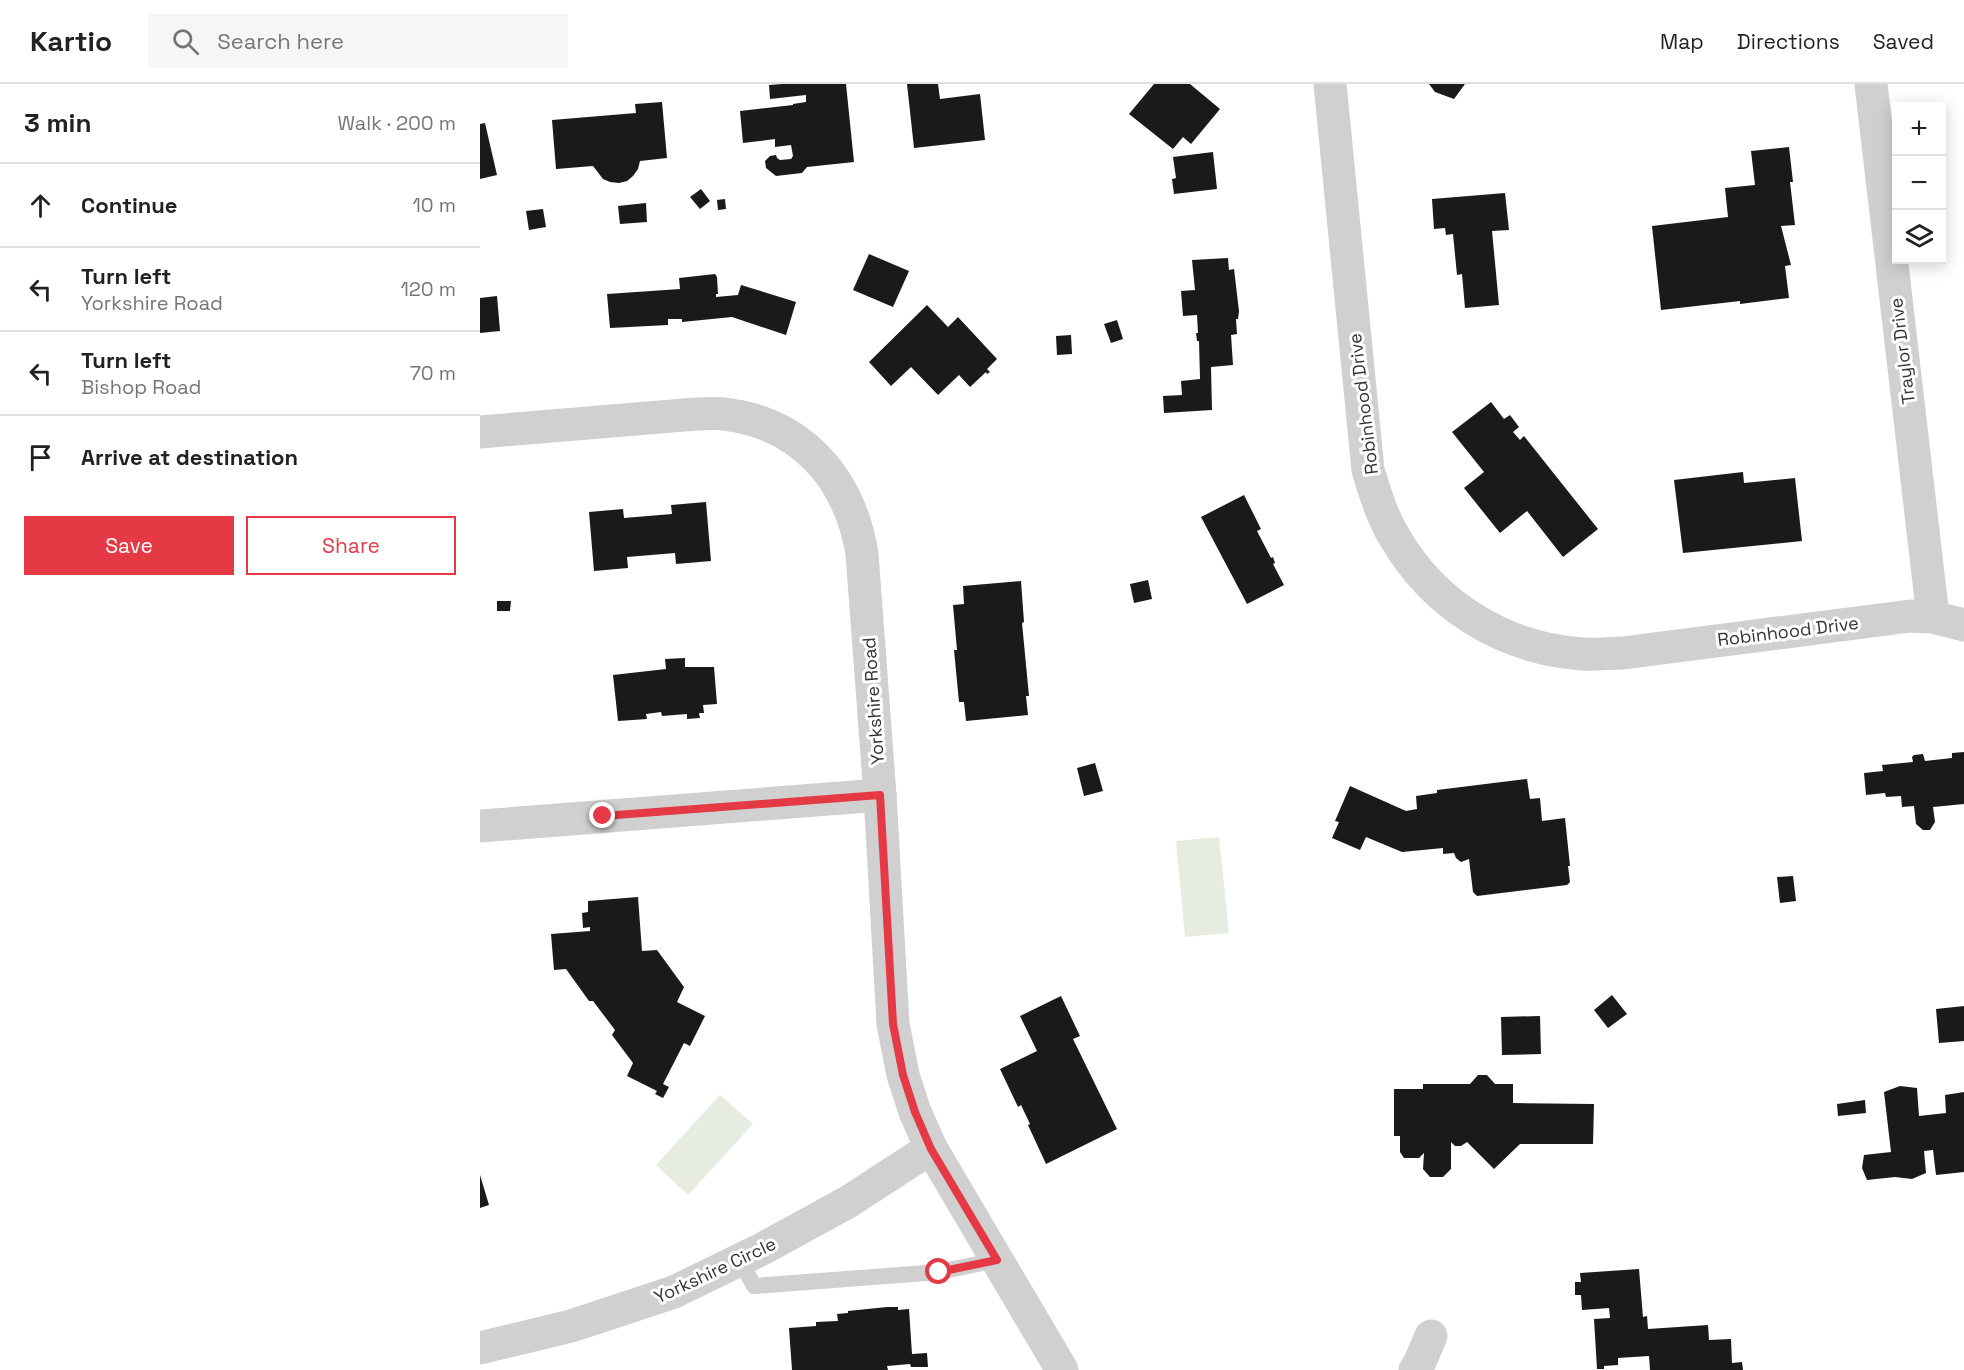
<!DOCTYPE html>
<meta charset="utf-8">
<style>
body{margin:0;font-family:"Space Grotesk",sans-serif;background:#f6f6f6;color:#222}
.controls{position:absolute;right:18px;top:18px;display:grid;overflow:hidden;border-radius:0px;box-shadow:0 3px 15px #0003}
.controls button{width:54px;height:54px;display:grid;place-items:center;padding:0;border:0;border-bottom:2px solid #e0e0e0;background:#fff;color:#222;font:30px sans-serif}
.stop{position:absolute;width:18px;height:18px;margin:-14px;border:4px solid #e63946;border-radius:50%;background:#fff}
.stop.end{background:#e63946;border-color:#fff;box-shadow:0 2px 6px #0008}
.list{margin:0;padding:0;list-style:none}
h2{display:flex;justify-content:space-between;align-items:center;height:78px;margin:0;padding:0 24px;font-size:26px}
h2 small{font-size:20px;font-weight:400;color:#767676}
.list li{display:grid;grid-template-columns:39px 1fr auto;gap:18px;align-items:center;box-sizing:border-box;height:84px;padding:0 24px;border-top:2px solid #e0e0e0}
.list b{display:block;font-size:22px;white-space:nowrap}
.list p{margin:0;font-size:20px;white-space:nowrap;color:#767676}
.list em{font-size:20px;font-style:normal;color:#767676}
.actions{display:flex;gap:12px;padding:18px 24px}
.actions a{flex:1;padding:14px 0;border:2px solid #e63946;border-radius:0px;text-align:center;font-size:21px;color:#e63946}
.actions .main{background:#e63946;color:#fff}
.icon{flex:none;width:33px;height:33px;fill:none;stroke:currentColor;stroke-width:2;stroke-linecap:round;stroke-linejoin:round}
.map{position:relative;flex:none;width:1484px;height:1286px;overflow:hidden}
header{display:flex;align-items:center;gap:36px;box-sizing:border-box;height:84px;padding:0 30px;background:#fff;border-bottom:2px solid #e0e0e0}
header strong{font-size:28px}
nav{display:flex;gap:33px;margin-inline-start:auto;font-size:21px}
.search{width:420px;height:54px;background:#f6f6f6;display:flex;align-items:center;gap:15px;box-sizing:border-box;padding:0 21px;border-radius:0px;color:#767676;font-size:22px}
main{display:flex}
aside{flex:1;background:#fff}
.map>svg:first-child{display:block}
.green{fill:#e6ecdf}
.building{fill:#1a1a1a}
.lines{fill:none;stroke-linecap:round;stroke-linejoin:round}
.lane{stroke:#d0d0d0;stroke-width:16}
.street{stroke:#d0d0d0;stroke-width:33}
.route{stroke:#e63946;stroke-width:8}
.labels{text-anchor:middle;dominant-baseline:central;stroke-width:6;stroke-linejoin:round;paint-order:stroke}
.street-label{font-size:18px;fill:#333;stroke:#fff}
</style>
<header>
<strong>Kartio</strong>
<div class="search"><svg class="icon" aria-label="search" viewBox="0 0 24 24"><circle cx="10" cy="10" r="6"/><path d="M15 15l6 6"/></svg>Search here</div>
<nav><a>Map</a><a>Directions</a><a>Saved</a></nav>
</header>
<main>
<aside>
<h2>3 min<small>Walk · 200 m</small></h2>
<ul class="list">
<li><svg class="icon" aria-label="ahead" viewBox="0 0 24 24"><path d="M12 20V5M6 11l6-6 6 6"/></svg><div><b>Continue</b></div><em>10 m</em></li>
<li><svg class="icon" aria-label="left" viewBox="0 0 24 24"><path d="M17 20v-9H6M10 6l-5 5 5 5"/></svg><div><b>Turn left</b><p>Yorkshire Road</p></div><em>120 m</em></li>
<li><svg class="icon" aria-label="left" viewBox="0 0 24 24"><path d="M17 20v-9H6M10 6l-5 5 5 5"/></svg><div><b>Turn left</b><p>Bishop Road</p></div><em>70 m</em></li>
<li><svg class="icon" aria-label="arrive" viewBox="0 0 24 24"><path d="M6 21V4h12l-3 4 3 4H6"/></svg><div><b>Arrive at destination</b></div></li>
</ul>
<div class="actions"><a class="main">Save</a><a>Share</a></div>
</aside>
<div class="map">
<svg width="1484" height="1286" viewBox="0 0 1484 1286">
<rect width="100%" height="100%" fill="#fff"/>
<g class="green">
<polygon points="739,753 749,849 705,853 696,757"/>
<polygon points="240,1011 273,1040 208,1111 176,1081"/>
</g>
<g class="building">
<polygon points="302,0 366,0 374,78 327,83 322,89 296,92 286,84 285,77 290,72 296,71 297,74 300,76 311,75 313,72 311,61 295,63 295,55 263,59 260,27 313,21 313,20 326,18 326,11 290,15 289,1"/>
<polygon points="427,0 458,0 460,15 500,10 505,56 434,64"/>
<polygon points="674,0 710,0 740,25 711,60 703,53 693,65 649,30"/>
<polygon points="949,0 985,0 974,15 955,8"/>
<polygon points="182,18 187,74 160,77 158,85 153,92 147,97 139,99 130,98 123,95 113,82 76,85 72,36 156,29 155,20"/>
<polygon points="5,39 17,91 0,95 0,40"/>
<polygon points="1309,63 1313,98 1310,98 1315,141 1301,142 1311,181 1305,182 1309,214 1260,220 1260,217 1181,226 1172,142 1248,133 1245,104 1275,101 1271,67"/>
<polygon points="733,68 737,105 694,110 692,95 696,94 693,73"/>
<polygon points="221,105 230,117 220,125 210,113"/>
<polygon points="1025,109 1029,146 1012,147 1019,221 985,224 982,190 977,191 973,150 966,151 965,144 954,145 952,115"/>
<polygon points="245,115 246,125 238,126 237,116"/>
<polygon points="166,119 167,138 140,140 138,122"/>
<polygon points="63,125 66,143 49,146 46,127"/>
<polygon points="389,170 429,187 413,223 373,206"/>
<polygon points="748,174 749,186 754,185 759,227 758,235 756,235 757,250 751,251 753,281 731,283 732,326 684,329 683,312 702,311 701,297 720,295 719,257 717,257 716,249 718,249 717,231 703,232 701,207 715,206 712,176"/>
<polygon points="235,190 237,193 238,210 236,210 236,213 258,211 261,201 316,218 306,251 252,233 202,238 202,235 188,235 188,241 130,244 127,210 200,205 199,194"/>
<polygon points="17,212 20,247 0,249 0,214"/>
<polygon points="447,221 468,243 478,233 517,275 507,285 510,288 507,290 506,288 490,303 479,291 458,311 431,283 411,302 389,278"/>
<polygon points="637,236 643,255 631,259 624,240"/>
<polygon points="591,251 592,270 577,271 576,252"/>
<polygon points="1011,318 1024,335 1030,331 1039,343 1033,348 1040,356 1044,352 1118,445 1083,473 1047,427 1020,449 984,404 1004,388 972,348"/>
<polygon points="1263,388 1264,399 1315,394 1322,457 1203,469 1194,396"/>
<polygon points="764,411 781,445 777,447 791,474 793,473 795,479 793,480 804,501 767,520 721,433"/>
<polygon points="226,418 231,477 196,480 195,469 147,473 148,484 114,487 109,428 143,425 144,434 192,430 191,421"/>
<polygon points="668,496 672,515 654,519 650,500"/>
<polygon points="541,497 544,538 542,539 549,612 546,612 548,631 486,637 484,618 479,618 474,566 477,566 473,521 484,520 483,502"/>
<polygon points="17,517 31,517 30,527 17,527"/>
<polygon points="205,574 205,583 234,583 237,620 223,621 224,629 219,629 220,634 207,635 207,630 182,632 181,628 166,630 167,635 138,637 133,591 186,585 185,575"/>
<polygon points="1484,668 1484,720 1453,723 1455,738 1450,746 1443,746 1436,740 1434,722 1422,723 1421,712 1406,713 1405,709 1386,711 1384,689 1403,687 1402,681 1433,678 1432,673 1434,671 1443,670 1445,677 1472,674 1472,669"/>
<polygon points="615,679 623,707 604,712 597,684"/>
<polygon points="1047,695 1050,715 1060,714 1062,737 1085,734 1090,782 1088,782 1090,798 1087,801 997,812 993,808 989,775 981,778 976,774 974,769 963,770 963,764 922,768 886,753 880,766 852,754 859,738 855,737 870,702 926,727 937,725 936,712 957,709 957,706"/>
<polygon points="1313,792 1316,817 1300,819 1297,793"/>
<polygon points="158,813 162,867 177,866 204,903 197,918 225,932 210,962 204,959 183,1000 189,1003 183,1014 175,1010 177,1007 147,992 153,979 132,951 135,946 113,917 109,917 86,885 74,886 71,850 110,847 110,843 103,844 102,829 108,828 108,817"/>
<polygon points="1132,911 1147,930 1128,944 1114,926"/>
<polygon points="581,912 600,952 593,955 637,1045 566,1080 548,1041 550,1040 541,1021 538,1023 520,985 557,967 540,932"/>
<polygon points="1484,922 1484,957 1459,959 1456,925"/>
<polygon points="1060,932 1061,970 1022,971 1021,933"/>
<polygon points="998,991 1007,991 1015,1000 1033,1000 1033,1019 1114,1020 1113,1060 1040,1060 1014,1085 987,1058 981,1062 975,1062 971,1058 971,1085 963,1093 950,1093 943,1085 944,1069 939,1074 924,1074 920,1068 920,1052 914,1052 914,1005 943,1005 943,1000 990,1000"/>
<polygon points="1420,1002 1437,1004 1439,1032 1466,1029 1465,1011 1484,1008 1484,1088 1456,1091 1453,1066 1444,1067 1446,1089 1432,1095 1415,1093 1387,1096 1382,1084 1384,1071 1411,1068 1404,1008"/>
<polygon points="1385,1016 1386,1029 1358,1032 1357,1020"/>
<polygon points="0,1091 9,1121 0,1124"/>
<polygon points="1159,1185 1163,1233 1167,1232 1168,1245 1228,1241 1229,1256 1251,1255 1252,1279 1262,1278 1263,1286 1170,1286 1169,1272 1138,1274 1138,1281 1124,1282 1124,1285 1117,1285 1114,1235 1130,1234 1129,1224 1102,1226 1101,1211 1095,1211 1095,1198 1101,1198 1100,1189"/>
<polygon points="407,1223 418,1223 418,1226 429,1225 432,1270 447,1269 448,1283 431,1283 430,1280 407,1282 408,1286 312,1286 309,1244 336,1242 336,1238 358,1237 357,1230 368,1229 368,1227"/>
</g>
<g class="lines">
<polyline class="lane" points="260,1176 274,1202 459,1188 517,1176"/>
<g class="street">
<path d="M850,0l38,386c7,23 14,47 27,68 40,68 108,110 187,116 13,1 27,-1 41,-1l287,-37 23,1 31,8"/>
<polyline points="1391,0 1453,533"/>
<path d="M0,348l216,-18c9,0 19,-1 28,0 78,9 126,65 138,140l18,241 13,229 10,51 12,37 16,36 131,222"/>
<polyline points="0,742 400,711"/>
<polyline points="0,1264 91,1242 194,1208 282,1165 368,1118 451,1064"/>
<polyline points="935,1286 939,1280 951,1252"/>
</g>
</g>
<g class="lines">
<polyline class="route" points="123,732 400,711 413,940 423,991 435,1028 451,1065 517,1176 459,1188"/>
</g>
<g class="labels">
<g class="street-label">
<text transform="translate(1422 267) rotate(-97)">Traylor Drive</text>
<text transform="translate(883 320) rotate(-97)">Robinhood Drive</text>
<text transform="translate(1308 547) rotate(-7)">Robinhood Drive</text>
<text transform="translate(393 617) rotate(-94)">Yorkshire Road</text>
<text transform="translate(235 1186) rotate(-25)">Yorkshire Circle</text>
</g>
</g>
</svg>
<div class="controls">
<button>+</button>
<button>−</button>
<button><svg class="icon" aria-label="layers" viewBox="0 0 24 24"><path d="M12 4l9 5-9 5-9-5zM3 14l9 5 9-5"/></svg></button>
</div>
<div class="stop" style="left:459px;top:1188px"></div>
<div class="stop end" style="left:123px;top:732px"></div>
</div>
</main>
